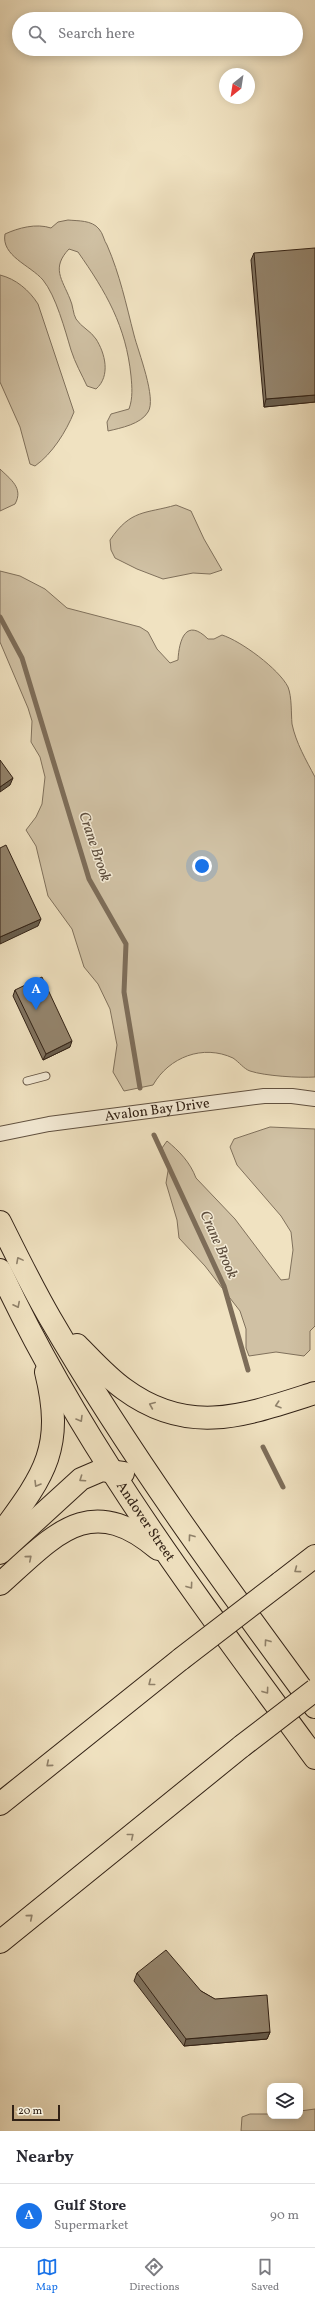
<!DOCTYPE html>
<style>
body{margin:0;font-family:Vollkorn,serif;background:#f7f7f7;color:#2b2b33}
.controls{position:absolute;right:12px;bottom:12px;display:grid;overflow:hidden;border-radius:8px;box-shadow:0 2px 10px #0003}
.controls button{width:36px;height:36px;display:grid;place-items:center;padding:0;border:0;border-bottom:1px solid #e1e1e2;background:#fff;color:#2b2b33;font:20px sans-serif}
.compass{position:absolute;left:219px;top:68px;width:36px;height:36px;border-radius:50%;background:#fff;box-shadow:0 2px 10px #0003;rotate:210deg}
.scale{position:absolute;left:12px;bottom:10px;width:48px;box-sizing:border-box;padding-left:4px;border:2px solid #312115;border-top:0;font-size:11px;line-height:14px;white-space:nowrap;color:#312115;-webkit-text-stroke:3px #f5ecd7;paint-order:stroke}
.you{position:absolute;left:202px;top:866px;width:14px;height:14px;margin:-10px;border:3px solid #fff;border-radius:50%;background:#1a73e8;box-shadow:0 0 0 6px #1a73e833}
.badge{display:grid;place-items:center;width:26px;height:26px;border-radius:50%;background:#1a73e8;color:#fff;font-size:13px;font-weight:700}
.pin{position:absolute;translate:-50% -33px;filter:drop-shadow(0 1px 2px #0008)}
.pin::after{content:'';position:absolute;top:21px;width:14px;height:12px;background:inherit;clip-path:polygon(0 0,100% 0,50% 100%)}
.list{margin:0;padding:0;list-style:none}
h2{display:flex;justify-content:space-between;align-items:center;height:52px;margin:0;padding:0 16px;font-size:17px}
h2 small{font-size:13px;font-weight:400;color:#7c7c81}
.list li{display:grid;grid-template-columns:26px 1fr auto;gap:12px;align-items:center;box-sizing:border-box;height:64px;padding:0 16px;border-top:1px solid #e1e1e2}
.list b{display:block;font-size:15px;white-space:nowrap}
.list p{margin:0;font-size:13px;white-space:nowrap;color:#7c7c81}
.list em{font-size:13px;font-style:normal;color:#7c7c81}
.icon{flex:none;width:22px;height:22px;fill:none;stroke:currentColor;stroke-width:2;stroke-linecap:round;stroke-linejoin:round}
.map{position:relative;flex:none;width:315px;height:2131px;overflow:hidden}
.search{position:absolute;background:#fff;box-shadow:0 2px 10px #0003;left:12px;right:12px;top:12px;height:44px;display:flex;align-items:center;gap:10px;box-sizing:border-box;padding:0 14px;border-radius:22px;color:#7c7c81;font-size:15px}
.sheet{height:116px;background:#fff}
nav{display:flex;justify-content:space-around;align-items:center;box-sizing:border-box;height:56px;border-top:1px solid #e1e1e2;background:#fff;font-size:11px;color:#7c7c81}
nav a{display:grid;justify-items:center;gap:2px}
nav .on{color:#1a73e8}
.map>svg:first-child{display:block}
.green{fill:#d0c1a4;stroke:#80715c}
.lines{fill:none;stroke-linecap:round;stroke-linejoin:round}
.stream{stroke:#7d6d59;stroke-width:5}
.lane-casing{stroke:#615140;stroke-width:9}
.street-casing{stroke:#615140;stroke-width:16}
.highway-casing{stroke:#312115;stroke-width:24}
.lane{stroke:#f5ecd7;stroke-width:7}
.street{stroke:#f5ecd7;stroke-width:14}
.highway{stroke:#f0e2c1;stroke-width:22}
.highway-bridge-casing{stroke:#312115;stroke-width:24;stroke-linecap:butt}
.highway-bridge{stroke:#f0e2c1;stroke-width:22}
.wall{fill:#7f725f;stroke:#312115}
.shaded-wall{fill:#685d4d;stroke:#312115}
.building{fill:#94856e;stroke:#312115}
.oneway{stroke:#90826b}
.labels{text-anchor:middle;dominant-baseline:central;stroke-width:3;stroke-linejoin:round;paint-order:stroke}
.street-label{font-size:14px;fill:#312115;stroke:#f5ecd7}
.water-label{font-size:15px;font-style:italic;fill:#5d4d3d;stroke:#f5ecd7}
</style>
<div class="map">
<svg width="315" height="2131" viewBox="0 0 315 2131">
<rect width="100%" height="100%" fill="#f0e2c1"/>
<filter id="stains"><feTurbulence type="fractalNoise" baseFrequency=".005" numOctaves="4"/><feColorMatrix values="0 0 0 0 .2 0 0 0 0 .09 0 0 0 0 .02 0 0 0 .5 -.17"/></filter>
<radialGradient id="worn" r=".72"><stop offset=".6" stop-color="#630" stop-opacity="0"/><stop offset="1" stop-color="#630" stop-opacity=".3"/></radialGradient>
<g class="green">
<path d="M68,220c10,1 24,0 31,9 4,4 5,12 8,16 13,30 19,59 27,90 4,16 23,64 14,77 -7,12 -27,16 -40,19l-1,-9 4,-8 18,-5c4,-11 3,-22 2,-33 -5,-50 -25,-84 -53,-124l-9,-3c-18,19 -7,30 1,50 3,6 3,15 6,20 5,8 15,12 20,20 9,14 15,37 0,50l-9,-3c-5,-11 -12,-23 -16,-36 -6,-20 -15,-54 -28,-70 -13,-15 -42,-24 -38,-46 13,-6 31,-11 46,-6l7,-6z"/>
<path d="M0,275c16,4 29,15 38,29l36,108c-8,20 -22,42 -39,54l-5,-2 -10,-37 -20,-45z"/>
<path d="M0,469c10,10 24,19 15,35l-15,7z"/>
<path d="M176,505l15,6 13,28 18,31 -12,4 -17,-1 -30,6 -26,-10 -22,-11 -4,-8 -1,-10c21,-31 35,-26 66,-35z"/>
<path d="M0,571l20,5 25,13 22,19 73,19 8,5 9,17 13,14 8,-3c1,-20 8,-43 30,-21h6l8,-4c19,6 57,34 66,52 4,10 3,26 4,37 4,19 14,36 23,53v300c-16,1 -50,-1 -65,-6 -6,-2 -11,-9 -17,-13 -30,-14 -64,-1 -80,27l-29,6 -11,-19 4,-27 -7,-36 -12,-25 -14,-17 -12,-38 -24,-33 -12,-50 -10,-16 10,-13 6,-13 3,-27 -5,-20 -9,-15 1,-21 -4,-13 -28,-66z"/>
<path d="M270,1127l45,2v197l-5,5v19l-6,6 -28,-4 -27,4 -3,-8v-19l-6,-18 -35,-45 -26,-28 -2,-18 -11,-37 3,-18 -7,-17 5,-7c12,10 23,21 29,37l39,41 46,61 8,-1 4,-29 -2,-18 -10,-16 -44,-51 -7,-18 4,-8z"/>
<polygon points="315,2109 315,2131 241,2131 242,2117 250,2114 270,2114 270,2116 300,2116 300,2111"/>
</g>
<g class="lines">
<g class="stream">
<polyline points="0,617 22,658 89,879 126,944 124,992 140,1088"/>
<polyline points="154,1135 224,1286 248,1370"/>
<polyline points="263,1447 283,1487"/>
</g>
<g class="lane-casing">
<polyline id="lane" points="27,1081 46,1076"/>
</g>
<g class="street-casing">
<g id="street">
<path id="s1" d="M0,1134l49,-10 215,-28h28l23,3"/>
</g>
</g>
<g class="highway-casing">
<g id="highway">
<path d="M0,1222c16,32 32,65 50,96 79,136 172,263 265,389"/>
<path id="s2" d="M0,1270c81,176 201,332 315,488"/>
<path d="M77,1345c15,15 30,32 47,44 65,48 122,26 191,4"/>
<path d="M0,1535c44,-60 65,-86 46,-163"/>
<polyline points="0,1553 81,1479 102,1470 123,1473"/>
<polyline points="280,1583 315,1556"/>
<path d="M0,1584c53,-47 89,-94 158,-35"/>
<polyline points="0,1804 181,1659"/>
<polyline points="0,1942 242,1746"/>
</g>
</g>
<use href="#lane" class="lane"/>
<use href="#street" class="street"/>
<use href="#highway" class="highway"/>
<g class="highway-bridge-casing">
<g id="highway-bridge">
<polyline points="181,1659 280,1583"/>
<polyline points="242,1746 315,1690"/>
</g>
</g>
<use href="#highway-bridge" class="highway-bridge"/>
</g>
<g class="wall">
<polygon points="254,253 315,402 264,407 251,260"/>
<polygon points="15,990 70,1047 43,1060 13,996"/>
<polygon points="137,1973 201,1991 270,2032 267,2039 184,2046 134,1981"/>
</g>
<g class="shaded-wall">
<polygon points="315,395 315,402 264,407 266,399"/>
<polygon points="13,778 10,785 0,792 0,787"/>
<polygon points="41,919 38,926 0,944 0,937"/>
<polygon points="72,1041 70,1047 43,1060 46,1054"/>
<polygon points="270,2032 267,2039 184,2046 186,2039"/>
</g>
<g class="building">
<polygon points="315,248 315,395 266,399 254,253"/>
<polygon points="0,760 13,778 0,787"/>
<polygon points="6,845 41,919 0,937 0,848"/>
<polygon points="42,977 72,1041 46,1054 15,990"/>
<polygon points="166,1950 201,1991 215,1999 267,1995 270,2032 186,2039 137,1973"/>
</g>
<defs><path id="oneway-chevron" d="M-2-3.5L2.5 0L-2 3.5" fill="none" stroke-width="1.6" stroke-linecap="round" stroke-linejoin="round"/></defs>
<g class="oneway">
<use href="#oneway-chevron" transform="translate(19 1260) rotate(-118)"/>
<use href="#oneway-chevron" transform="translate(17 1305) rotate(63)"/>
<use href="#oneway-chevron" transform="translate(152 1405) rotate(-157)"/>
<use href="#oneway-chevron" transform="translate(278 1405) rotate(162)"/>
<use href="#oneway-chevron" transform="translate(80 1419) rotate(59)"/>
<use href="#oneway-chevron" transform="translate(82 1479) rotate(146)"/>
<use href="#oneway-chevron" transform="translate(37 1484) rotate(121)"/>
<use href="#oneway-chevron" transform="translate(191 1537) rotate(-126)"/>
<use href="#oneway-chevron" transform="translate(29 1558) rotate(-41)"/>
<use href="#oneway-chevron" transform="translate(297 1570) rotate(143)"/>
<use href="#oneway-chevron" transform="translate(190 1586) rotate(54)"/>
<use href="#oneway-chevron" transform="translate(267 1642) rotate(-126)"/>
<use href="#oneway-chevron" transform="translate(151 1683) rotate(142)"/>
<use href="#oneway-chevron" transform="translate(266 1691) rotate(54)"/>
<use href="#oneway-chevron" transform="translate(49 1764) rotate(140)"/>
<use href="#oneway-chevron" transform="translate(131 1836) rotate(-39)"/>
<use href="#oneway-chevron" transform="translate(30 1917) rotate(-40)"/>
</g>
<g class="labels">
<g class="street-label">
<text stroke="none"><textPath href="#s1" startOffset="159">Avalon Bay Drive</textPath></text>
<text stroke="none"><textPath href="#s2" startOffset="291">Andover Street</textPath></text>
</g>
<g class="water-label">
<text transform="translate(94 847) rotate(71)">Crane Brook</text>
<text transform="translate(218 1245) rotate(66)">Crane Brook</text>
</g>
</g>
<rect width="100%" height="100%" filter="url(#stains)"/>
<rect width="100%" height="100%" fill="url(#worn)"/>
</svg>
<div class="controls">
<button><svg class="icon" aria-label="layers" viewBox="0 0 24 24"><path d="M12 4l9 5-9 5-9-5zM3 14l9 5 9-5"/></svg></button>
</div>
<svg class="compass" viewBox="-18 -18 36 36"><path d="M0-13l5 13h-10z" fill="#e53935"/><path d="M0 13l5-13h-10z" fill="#7c7c81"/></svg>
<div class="scale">20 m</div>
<div class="you"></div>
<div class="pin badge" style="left:36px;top:1010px">A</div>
<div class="search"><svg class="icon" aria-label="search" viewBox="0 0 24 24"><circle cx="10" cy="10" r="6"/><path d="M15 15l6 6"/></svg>Search here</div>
</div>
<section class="sheet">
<h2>Nearby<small></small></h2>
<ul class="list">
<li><span class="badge">A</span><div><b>Gulf Store</b><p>Supermarket</p></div><em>90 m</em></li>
</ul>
</section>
<nav>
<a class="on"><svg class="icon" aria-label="map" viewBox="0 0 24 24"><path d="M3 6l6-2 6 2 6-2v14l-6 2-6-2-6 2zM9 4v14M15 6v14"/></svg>Map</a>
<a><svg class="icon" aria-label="directions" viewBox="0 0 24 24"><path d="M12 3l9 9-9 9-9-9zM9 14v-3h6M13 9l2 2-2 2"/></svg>Directions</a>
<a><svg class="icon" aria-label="saved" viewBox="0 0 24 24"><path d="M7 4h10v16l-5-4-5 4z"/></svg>Saved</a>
</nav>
